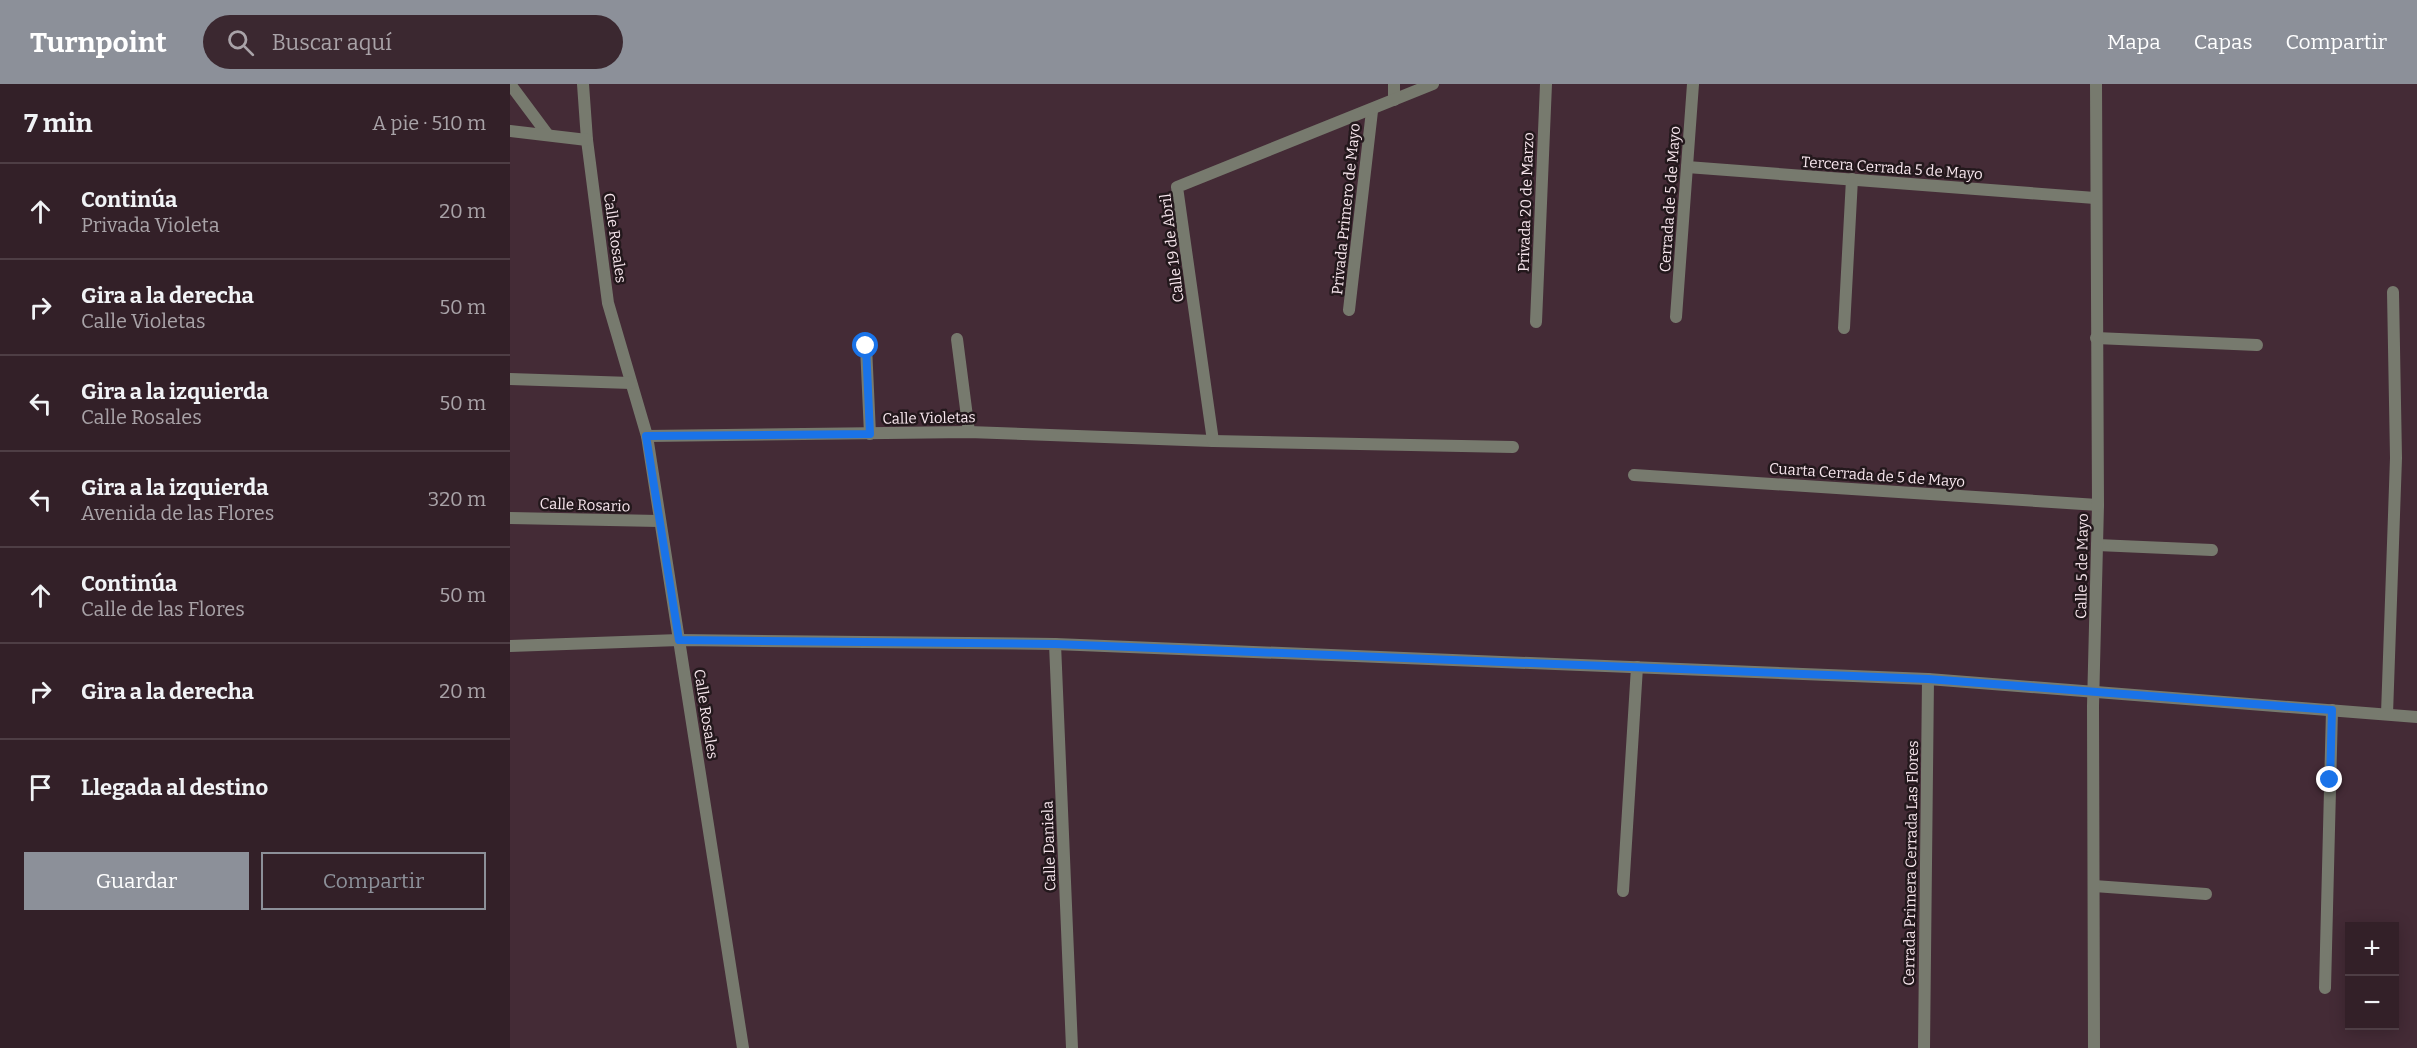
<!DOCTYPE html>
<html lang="es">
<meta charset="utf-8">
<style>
body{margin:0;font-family:Bitter,serif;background:#3b2830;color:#f1f3f6}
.controls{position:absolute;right:18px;bottom:18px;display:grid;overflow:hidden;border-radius:0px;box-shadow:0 3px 15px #0003}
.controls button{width:54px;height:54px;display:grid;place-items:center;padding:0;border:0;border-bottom:2px solid #4e3e45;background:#332028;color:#f1f3f6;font:30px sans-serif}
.stop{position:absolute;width:18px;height:18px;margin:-14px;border:4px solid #1a73e8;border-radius:50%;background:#fff}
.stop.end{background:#1a73e8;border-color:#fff;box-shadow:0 2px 6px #0008}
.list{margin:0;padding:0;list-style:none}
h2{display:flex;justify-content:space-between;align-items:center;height:78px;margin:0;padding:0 24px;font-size:26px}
h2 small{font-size:20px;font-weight:400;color:#a9a3a8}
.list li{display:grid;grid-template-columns:39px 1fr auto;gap:18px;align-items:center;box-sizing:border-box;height:96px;padding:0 24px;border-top:2px solid #4e3e45}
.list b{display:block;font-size:22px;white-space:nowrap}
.list p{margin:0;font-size:20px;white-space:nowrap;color:#a9a3a8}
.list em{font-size:20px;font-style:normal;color:#a9a3a8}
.actions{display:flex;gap:12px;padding:18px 24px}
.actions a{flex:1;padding:14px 0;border:2px solid #8c9099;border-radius:0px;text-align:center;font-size:21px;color:#8c9099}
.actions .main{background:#8c9099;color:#fff}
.icon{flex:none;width:33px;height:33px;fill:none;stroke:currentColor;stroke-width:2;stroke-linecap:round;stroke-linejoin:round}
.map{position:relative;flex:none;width:1907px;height:964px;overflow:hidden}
header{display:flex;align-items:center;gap:36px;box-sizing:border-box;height:84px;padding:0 30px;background:#8c9099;color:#fff}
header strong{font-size:28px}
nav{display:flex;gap:33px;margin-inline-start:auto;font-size:21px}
.search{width:420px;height:54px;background:#3b2830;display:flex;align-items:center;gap:15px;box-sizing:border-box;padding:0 21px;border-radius:33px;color:#a9a3a8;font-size:22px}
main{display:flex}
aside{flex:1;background:#332028}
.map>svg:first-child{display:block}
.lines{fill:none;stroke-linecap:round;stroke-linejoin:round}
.service{stroke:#777a6e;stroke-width:12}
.minor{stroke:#777a6e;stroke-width:12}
.tertiary{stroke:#777a6e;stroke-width:12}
.route{stroke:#1a73e8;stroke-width:8}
.labels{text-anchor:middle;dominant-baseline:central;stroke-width:5;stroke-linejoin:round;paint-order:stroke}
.street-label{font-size:15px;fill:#f7e6ed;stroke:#23181c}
</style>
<header>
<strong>Turnpoint</strong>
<div class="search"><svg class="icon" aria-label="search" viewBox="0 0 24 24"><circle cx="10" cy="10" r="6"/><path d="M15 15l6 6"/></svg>Buscar aquí</div>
<nav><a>Mapa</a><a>Capas</a><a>Compartir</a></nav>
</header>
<main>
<aside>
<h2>7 min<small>A pie · 510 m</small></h2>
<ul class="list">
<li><svg class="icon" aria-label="ahead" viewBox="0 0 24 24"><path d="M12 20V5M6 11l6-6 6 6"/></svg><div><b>Continúa</b><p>Privada Violeta</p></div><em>20 m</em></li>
<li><svg class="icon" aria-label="right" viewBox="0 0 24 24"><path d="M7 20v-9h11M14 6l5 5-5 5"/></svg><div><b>Gira a la derecha</b><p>Calle Violetas</p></div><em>50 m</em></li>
<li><svg class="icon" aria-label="left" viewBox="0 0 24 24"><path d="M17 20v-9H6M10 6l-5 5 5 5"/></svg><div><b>Gira a la izquierda</b><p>Calle Rosales</p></div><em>50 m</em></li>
<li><svg class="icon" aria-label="left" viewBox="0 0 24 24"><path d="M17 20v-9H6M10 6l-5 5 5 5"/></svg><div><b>Gira a la izquierda</b><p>Avenida de las Flores</p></div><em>320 m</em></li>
<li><svg class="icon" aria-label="ahead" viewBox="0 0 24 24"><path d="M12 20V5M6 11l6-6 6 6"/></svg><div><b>Continúa</b><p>Calle de las Flores</p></div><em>50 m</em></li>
<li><svg class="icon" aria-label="right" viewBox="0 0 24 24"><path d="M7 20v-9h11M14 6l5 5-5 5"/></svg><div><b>Gira a la derecha</b></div><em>20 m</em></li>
<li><svg class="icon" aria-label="arrive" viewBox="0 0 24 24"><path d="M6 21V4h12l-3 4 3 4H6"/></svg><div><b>Llegada al destino</b></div></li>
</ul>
<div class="actions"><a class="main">Guardar</a><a>Compartir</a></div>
</aside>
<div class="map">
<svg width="1907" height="964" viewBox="0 0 1907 964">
<rect width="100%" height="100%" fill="#442b36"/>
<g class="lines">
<g class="service">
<polyline points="1584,802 1696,810"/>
<polyline points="1815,904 1822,626"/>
</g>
<g class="minor">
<polyline points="0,0 38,51"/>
<polyline points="73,0 77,56 98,219 137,352 233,964"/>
<polyline points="884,16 884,0"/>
<polyline points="0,47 77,56"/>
<polyline points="1177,83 1585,114"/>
<polyline points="839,226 862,27"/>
<polyline points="1166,233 1183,0"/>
<polyline points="1026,238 1036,0"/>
<polyline points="1334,244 1342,95"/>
<polyline points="1586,254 1747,261"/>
<polyline points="447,255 459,348"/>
<polyline points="356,262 360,350"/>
<polyline points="0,295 121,299"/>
<polyline points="137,352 459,348 703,357 1003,363"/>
<polyline points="703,357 667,103 923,0"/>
<polyline points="1124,391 1588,421"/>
<polyline points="0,434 149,437"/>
<polyline points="1587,461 1702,466"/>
<polyline points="545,560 562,964"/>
<polyline points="1877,630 1886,374 1883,208"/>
<polyline points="1113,807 1127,583"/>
<polyline points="1414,964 1418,595"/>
</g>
<g class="tertiary">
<polyline points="0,562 169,556 545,560 1418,595 1907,633"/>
<polyline points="1584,964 1583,622 1588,421 1586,0"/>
</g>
</g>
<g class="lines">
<polyline class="route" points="356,262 360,350 136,352 169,556 545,560 1418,595 1822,626 1820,696"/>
</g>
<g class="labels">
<g class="street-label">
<text transform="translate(1382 84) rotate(4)">Tercera Cerrada 5 de Mayo</text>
<text transform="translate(1160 115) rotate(-86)">Cerrada de 5 de Mayo</text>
<text transform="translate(1016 118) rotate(-88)">Privada 20 de Marzo</text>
<text transform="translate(836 125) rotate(-84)">Privada Primero de Mayo</text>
<text transform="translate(105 154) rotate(82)">Calle Rosales</text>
<text transform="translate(662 164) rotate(-97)">Calle 19 de Abril</text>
<text transform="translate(419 334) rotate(-1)">Calle Violetas</text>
<text transform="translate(1357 391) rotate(4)">Cuarta Cerrada de 5 de Mayo</text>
<text transform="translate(75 421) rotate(2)">Calle Rosario</text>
<text transform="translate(1572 482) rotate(-89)">Calle 5 de Mayo</text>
<text transform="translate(196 630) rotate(81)">Calle Rosales</text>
<text transform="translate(539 762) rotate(-92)">Calle Daniela</text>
<text transform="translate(1401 779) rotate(-89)">Cerrada Primera Cerrada Las Flores</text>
</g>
</g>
</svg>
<div class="controls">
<button>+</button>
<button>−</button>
</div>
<div class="stop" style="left:356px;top:262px"></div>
<div class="stop end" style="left:1820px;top:696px"></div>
</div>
</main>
